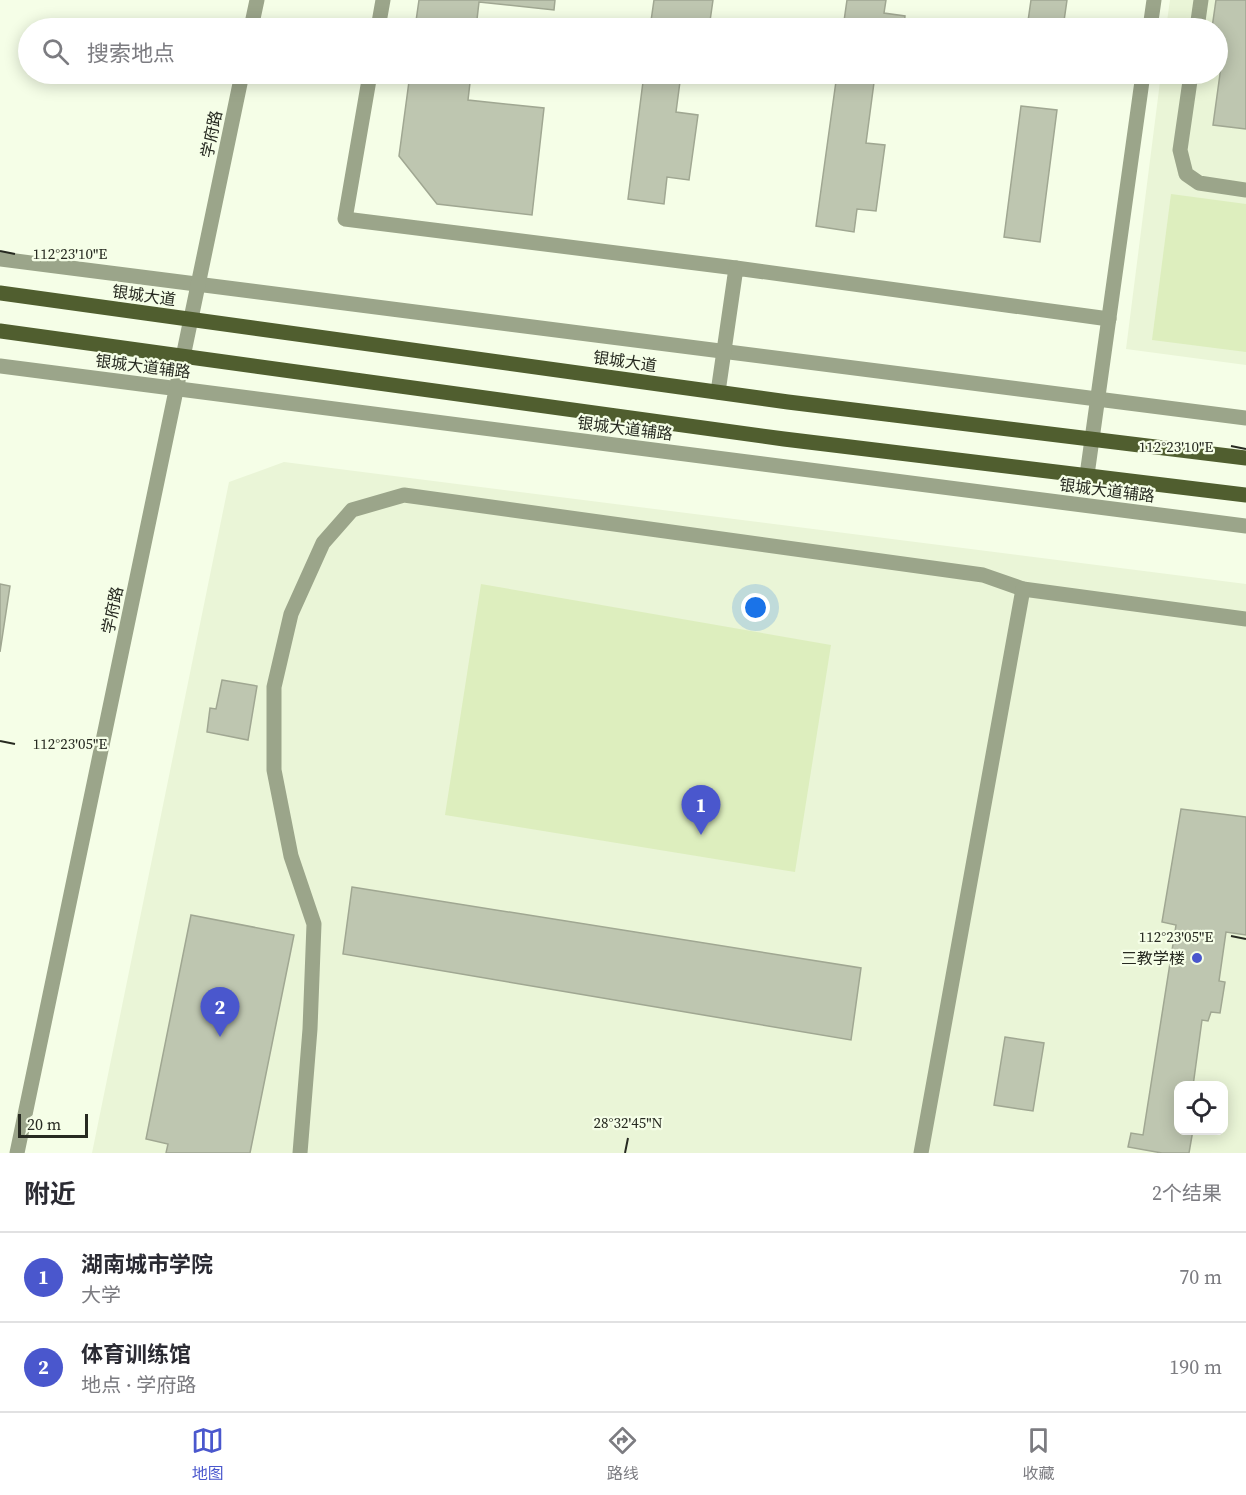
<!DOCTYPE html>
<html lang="zh">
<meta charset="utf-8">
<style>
body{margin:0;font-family:"Source Serif 4","Noto Sans SC",serif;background:#f2f2f3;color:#2b2b33}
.controls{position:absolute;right:18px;bottom:18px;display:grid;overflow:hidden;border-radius:12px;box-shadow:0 3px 15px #0003}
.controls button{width:54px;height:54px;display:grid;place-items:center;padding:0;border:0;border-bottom:2px solid #e1e1e2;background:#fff;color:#2b2b33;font:30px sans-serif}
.scale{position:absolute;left:18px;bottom:15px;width:70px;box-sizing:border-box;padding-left:6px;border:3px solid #272a21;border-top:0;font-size:16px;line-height:21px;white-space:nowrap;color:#272a21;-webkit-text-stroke:4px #f5fee7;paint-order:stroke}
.you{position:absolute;left:756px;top:608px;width:21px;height:21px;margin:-15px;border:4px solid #fff;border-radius:50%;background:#1a73e8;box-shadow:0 0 0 9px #1a73e833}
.badge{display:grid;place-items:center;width:39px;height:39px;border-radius:50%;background:#4a57cd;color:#fff;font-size:20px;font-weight:700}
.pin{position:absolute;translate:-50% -50px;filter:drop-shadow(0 2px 3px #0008)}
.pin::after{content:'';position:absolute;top:32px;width:21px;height:18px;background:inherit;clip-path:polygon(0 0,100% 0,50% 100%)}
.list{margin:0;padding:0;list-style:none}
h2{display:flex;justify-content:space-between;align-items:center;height:78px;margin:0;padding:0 24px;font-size:26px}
h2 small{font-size:20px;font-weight:400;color:#7c7c81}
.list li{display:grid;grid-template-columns:39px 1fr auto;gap:18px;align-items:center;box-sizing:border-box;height:90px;padding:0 24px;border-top:2px solid #e1e1e2}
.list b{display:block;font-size:22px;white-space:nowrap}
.list p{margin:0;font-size:20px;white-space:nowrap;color:#7c7c81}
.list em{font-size:20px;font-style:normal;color:#7c7c81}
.icon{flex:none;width:33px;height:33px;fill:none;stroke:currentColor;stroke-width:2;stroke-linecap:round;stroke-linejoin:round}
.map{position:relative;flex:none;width:1246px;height:1153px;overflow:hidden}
.search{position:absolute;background:#fff;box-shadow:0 3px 15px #0003;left:18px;right:18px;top:18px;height:66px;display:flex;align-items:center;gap:15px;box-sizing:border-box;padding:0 21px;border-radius:33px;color:#7c7c81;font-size:22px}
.sheet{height:258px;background:#fff}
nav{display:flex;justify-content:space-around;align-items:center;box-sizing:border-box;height:84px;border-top:2px solid #e1e1e2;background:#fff;font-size:16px;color:#7c7c81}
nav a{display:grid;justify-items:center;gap:3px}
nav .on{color:#4a57cd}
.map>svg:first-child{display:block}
.built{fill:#eaf5d7;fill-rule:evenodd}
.green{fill:#ddeebe}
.building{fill:#bec6b0;stroke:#a0a792;stroke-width:1.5}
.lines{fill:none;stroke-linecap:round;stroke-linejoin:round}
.minor{stroke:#9ba58a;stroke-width:15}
.major{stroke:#505e2f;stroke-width:15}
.ticks{fill:none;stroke:#272a21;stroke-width:2}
.poi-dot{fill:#4a57cd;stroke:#f5fee7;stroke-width:2}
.labels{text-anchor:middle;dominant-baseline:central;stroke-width:4.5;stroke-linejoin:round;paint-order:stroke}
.street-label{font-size:16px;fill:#272a21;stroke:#f5fee7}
.poi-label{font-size:16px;fill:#272a21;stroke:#f5fee7;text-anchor:end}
.ticks-label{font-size:15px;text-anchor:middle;fill:#272a21;stroke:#f5fee7;stroke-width:4.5;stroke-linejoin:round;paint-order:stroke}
</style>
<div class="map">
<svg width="1246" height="1153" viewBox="0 0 1246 1153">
<rect width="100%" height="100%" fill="#f5fee7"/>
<g class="built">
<polygon points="1170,0 1246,0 1246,365 1126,349 1161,74 1218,74 1218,28 1166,28"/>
<path d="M284,462l962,122v569h-1154l137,-671zM1178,1086h46v44h-46z"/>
</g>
<g class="green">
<polygon points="1171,194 1246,204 1246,352 1152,340"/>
<polygon points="481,584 831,645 795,872 445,815"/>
</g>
<g class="building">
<polygon points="419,0 555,0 554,10 479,2 476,28 415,28"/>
<polygon points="654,0 713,0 709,28 650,28"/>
<polygon points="847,0 886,0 884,13 905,16 904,28 843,28"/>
<polygon points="1031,0 1067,0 1063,28 1027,28"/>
<polygon points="1216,0 1246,0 1246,129 1213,125 1223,52 1218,51 1218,28 1212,28"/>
<polygon points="410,74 471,74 468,100 544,108 532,215 437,204 399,156"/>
<polygon points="644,74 681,74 676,112 698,115 689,180 667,177 664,204 628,199"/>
<polygon points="837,74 898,74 897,78 875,75 866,143 885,145 876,211 857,209 854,232 816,226"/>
<polygon points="1021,106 1057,110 1040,242 1004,237"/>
<polygon points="0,584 10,586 0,652"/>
<polygon points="222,680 257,686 248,740 207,732 210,708 216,709"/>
<polygon points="1181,809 1246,817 1246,935 1226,932 1219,981 1225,982 1220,1013 1211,1012 1208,1021 1202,1020 1193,1086 1178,1086 1178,1130 1193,1130 1189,1153 1162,1153 1128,1147 1131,1133 1143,1135 1176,925 1162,922"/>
<polygon points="352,887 861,968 851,1040 343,954"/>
<polygon points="191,915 294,935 250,1153 166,1153 168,1144 146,1139"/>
<polygon points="1005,1037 1044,1043 1033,1111 994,1105"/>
</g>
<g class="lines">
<g class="minor">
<polyline points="251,28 257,0"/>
<polyline points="378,28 383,0"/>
<polyline points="1150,28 1154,0"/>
<polyline points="1197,28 1201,0"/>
<polyline points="370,74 345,219 736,268"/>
<polyline points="1191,74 1180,150 1186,174 1199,183 1246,190"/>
<polyline points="0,259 1246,418"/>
<polyline points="0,366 1246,526"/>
<polyline points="718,392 736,268 1109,319"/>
<polyline points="1087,475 1143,74"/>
<polyline points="17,1153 242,74"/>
<polyline points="300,1153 310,1029 314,924 291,856 274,770 274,687 291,614 323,543 352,510 404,495 983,575 1023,589 1246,619"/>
<polyline points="921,1153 1023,589"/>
</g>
<g class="major">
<polyline points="0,293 788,402 1246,458"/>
<polyline points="0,331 784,439 1246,495"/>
</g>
</g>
<path class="ticks" d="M0,251l15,3M1231,446l15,3M0,741l15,3M1231,936l15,3M625,1153l3,-15"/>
<circle class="poi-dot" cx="1197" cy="958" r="6"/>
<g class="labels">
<g class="street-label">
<text transform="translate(211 134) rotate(-78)">学府路</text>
<text transform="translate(144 295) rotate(8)">银城大道</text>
<text transform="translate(625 361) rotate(8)">银城大道</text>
<text transform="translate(143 366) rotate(7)">银城大道辅路</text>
<text transform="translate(625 428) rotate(7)">银城大道辅路</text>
<text transform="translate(1107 490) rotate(7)">银城大道辅路</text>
<text transform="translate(112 610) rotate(-78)">学府路</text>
</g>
<g class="poi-label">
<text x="1185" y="958">三教学楼</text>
</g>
</g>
<g class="ticks-label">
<text x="70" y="259">112°23'10"E</text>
<text x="1176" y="452">112°23'10"E</text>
<text x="70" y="749">112°23'05"E</text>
<text x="1176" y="942">112°23'05"E</text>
<text x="628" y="1128">28°32'45"N</text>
</g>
</svg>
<div class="controls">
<button><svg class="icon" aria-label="locate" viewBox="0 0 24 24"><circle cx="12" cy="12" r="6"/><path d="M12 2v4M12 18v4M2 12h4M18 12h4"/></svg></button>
</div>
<div class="scale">20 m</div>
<div class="you"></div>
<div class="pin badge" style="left:701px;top:835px">1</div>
<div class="pin badge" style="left:220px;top:1037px">2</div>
<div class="search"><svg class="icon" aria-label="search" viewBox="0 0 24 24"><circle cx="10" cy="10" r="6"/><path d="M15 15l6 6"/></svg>搜索地点</div>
</div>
<section class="sheet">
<h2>附近<small>2个结果</small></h2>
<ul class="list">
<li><span class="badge">1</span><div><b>湖南城市学院</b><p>大学</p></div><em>70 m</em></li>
<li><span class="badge">2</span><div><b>体育训练馆</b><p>地点 · 学府路</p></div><em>190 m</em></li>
</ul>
</section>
<nav>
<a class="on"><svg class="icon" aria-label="map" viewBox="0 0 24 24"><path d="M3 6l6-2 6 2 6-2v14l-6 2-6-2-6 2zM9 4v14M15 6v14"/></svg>地图</a>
<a><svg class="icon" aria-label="directions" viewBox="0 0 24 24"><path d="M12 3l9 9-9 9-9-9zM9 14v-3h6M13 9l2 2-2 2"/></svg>路线</a>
<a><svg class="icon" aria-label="saved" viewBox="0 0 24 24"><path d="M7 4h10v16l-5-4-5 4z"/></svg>收藏</a>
</nav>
